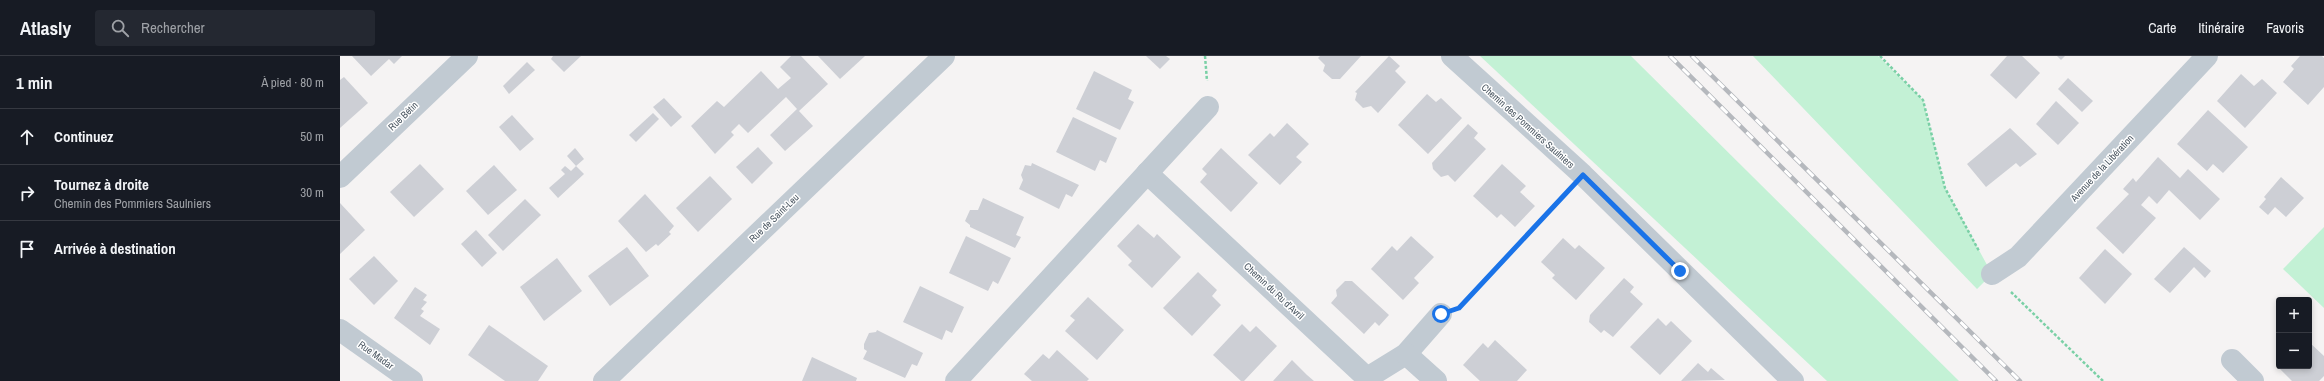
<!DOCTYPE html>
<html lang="fr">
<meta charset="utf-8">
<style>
body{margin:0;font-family:"Archivo Narrow",sans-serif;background:#242831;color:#f1f3f6}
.controls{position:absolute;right:12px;bottom:12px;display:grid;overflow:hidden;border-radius:4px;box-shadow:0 2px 6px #0003}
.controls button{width:36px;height:36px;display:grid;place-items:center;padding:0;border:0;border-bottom:1px solid #363941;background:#171b24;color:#f1f3f6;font:20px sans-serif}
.stop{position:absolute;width:12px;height:12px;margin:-9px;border:3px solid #1a73e8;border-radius:50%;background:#fff}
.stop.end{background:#1a73e8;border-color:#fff;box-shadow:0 1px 4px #0008}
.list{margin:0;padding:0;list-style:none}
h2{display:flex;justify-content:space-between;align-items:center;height:52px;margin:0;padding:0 16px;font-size:17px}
h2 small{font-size:13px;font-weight:400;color:#9ea1a6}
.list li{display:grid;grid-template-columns:26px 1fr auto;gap:12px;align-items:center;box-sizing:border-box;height:56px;padding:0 16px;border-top:1px solid #363941}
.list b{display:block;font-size:15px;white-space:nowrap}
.list p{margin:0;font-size:13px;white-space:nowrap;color:#9ea1a6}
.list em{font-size:13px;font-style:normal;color:#9ea1a6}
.icon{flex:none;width:22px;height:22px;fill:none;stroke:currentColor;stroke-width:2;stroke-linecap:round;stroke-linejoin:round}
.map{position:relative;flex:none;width:1984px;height:325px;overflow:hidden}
header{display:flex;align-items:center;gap:24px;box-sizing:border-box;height:56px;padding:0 20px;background:#171b24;border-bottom:1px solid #363941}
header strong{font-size:19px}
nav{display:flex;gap:22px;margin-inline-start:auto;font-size:14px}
.search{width:280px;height:36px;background:#242831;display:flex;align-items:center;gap:10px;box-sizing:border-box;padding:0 14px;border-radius:4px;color:#9ea1a6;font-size:15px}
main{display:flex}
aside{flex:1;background:#171b24}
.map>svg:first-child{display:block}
.green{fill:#c3f1d5}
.building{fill:#cdcfd5}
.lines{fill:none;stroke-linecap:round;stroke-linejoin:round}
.path{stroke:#7ad0a6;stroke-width:2.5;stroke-dasharray:3 2;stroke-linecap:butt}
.minor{stroke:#c1cad2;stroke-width:22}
.rail-casing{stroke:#b5b8bd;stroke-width:4.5}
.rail{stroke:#fff;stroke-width:3;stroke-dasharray:9;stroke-linecap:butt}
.route{stroke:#1a73e8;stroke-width:5}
.labels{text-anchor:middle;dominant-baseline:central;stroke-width:3;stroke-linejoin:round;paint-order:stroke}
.street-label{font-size:10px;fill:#4a5661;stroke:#fff}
</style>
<header>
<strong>Atlasly</strong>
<div class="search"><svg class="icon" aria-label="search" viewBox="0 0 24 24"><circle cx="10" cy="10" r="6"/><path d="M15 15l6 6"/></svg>Rechercher</div>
<nav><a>Carte</a><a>Itinéraire</a><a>Favoris</a></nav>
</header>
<main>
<aside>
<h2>1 min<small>À pied · 80 m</small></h2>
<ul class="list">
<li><svg class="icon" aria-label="ahead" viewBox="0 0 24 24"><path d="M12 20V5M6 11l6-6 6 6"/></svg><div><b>Continuez</b></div><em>50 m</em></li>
<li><svg class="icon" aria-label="right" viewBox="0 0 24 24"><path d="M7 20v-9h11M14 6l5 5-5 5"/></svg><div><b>Tournez à droite</b><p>Chemin des Pommiers Saulniers</p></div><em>30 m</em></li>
<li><svg class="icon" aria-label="arrive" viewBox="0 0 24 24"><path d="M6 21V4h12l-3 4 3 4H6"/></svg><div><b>Arrivée à destination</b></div></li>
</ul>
</aside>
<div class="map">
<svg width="1984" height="325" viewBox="0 0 1984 325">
<rect width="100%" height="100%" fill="#f5f3f3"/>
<g class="green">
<polygon points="1140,0 1291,0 1619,325 1487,325"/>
<polygon points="1413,0 1538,0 1583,44 1605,132 1652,218 1637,233"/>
<polygon points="1984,171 1984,252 1943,213"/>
</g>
<g class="building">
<polygon points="12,0 62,0 54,8 49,3 31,20"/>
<polygon points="213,0 241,0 224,16 211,3"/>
<polygon points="451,0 461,0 488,28 459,55 473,70 445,95 430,79 457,53 446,41 408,77 399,68 391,76 394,79 375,98 351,70 377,45 384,51 421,15 438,33 451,22 440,11"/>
<polygon points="478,0 525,0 500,23"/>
<polygon points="806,0 826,0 830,3 820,13"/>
<polygon points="980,0 1021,0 1000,23 992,23 983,15 985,9 978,2"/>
<polygon points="1049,0 1060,10 1055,15 1066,26 1038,57 1031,50 1023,52 1015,44 1017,37 1015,36"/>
<polygon points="1667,0 1682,0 1700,17 1676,43 1650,19"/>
<polygon points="1717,0 1725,0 1721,4"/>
<polygon points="1960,0 1982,0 1984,2 1984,31 1968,49 1943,26 1954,13 1951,10"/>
<polygon points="187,6 195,14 169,38 163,30"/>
<polygon points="754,15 792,34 788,43 794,46 780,74 736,53"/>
<polygon points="1901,18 1914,30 1922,23 1937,37 1905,72 1877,45"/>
<polygon points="4,21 28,47 0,72 0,24"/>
<polygon points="1728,22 1753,45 1742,56 1718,33"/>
<polygon points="1087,38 1096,46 1101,42 1122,62 1088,98 1058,69"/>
<polygon points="324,42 342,61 331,71 313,51"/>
<polygon points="1716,45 1739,67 1718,89 1696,68"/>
<polygon points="1868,54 1908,91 1883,117 1873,108 1867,115 1837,88"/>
<polygon points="313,57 319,63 296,86 289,79"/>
<polygon points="172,59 194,83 180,95 159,71"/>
<polygon points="733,61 777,82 766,107 760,104 755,115 716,96"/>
<polygon points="947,67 969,88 956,101 962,106 940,129 908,99 930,77 934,81"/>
<polygon points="1128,68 1138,77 1134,82 1146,93 1115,126 1108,119 1101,121 1093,113 1092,107"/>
<polygon points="1670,72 1697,98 1680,111 1676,107 1646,131 1627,108"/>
<polygon points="418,91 433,107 412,128 396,111"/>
<polygon points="235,92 244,103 236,110 244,118 218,142 209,132 225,118 221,114 225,110 231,115 236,110 227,100"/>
<polygon points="881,92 918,127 891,156 860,126 867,118 862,113"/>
<polygon points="1818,101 1840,122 1848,113 1880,143 1860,164 1829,134 1817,148 1809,140 1801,149 1816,162 1783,198 1756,172 1789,138 1783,133 1793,122 1796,126"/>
<polygon points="692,107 739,129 732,141 726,138 719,153 679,133 683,124 681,119 685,109 691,110"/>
<polygon points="80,108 104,133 74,161 50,136"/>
<polygon points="1162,108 1186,130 1180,136 1195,150 1175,171 1161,158 1157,162 1133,140"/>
<polygon points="154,109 177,134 148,159 126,135"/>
<polygon points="370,120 392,143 358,176 336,152"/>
<polygon points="1941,121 1964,142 1946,161 1935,151 1928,159 1919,151 1926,143 1924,141"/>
<polygon points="305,138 334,170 329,176 331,178 318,190 316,188 306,196 278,165"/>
<polygon points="643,142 684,161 676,179 681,181 675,192 630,171 630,169 625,165 630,154 638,154"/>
<polygon points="185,143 201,159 163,195 148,179"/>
<polygon points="0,147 25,174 0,198"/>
<polygon points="798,168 814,182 817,178 841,201 812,232 788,209 792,205 777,190"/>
<polygon points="136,174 157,197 142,211 121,188"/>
<polygon points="626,180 671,202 658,228 653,225 648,235 609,217"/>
<polygon points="1071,180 1094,201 1074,222 1079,227 1063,244 1031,213 1052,190 1057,195"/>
<polygon points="1223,182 1235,193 1239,189 1265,212 1236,244 1212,222 1215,219 1201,206"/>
<polygon points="287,191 309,220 270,250 248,220"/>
<polygon points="1844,191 1871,215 1865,222 1854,211 1830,237 1814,223"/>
<polygon points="1765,193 1792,218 1765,248 1739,222"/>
<polygon points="34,200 58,225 34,249 9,223"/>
<polygon points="217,202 242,235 204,265 180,231"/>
<polygon points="858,216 877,234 872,240 881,249 852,280 823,252"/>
<polygon points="1284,222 1294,231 1290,236 1303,248 1273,281 1264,274 1261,277 1249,266 1250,259"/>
<polygon points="1005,225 1012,225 1049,259 1039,270 1035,266 1024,278 991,247 997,240 996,234"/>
<polygon points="580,230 624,251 612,277 606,274 602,284 563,266"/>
<polygon points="75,231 87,239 83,244 87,246 81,253 84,255 80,260 100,273 90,289 54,262"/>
<polygon points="748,241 784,274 757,304 725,275 735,264 730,260"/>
<polygon points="1318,262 1326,270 1331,265 1352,285 1320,319 1290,291"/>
<polygon points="902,268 910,276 916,270 937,290 904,325 901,325 873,299"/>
<polygon points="149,269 208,310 198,325 165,325 128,299"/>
<polygon points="537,274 583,297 577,310 572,308 565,322 523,303 527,295 524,293 524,288 529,277 536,276"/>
<polygon points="1155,284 1187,314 1177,325 1140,325 1123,309 1143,287 1148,292"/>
<polygon points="1969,286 1984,300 1984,320 1979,325 1952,325 1939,312 1941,310 1969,310"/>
<polygon points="717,294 749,323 747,325 692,325 684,318 703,298 709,303"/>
<polygon points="472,301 517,322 516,325 462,325"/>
<polygon points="952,304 967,319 974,325 933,325"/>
<polygon points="1358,307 1368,316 1371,312 1385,324 1341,325"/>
</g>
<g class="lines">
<g class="path">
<polyline points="865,0 867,25"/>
<polyline points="1540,0 1583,44 1605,132 1639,195"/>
<polyline points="1671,236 1763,325"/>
<polyline points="1124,246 1226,137"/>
</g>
<g class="minor">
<polyline points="1112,0 1243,119 1453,325"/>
<polyline points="807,117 1027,322 1066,298 1101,258"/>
<polyline points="0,121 127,0"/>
<polyline points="1652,218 1678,201 1867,0"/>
<polyline points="0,274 72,325"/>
<polyline points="1066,298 1096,325"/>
<polyline points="1892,304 1913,325"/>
<polyline points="264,325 604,0"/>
<polyline points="616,325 868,51"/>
</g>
<g class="rail-casing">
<g id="rail">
<polyline points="1330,0 1656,325"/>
<polyline points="1352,0 1680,325"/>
</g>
</g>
<use href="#rail" class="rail"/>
</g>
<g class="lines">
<polyline class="route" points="1101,258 1119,252 1243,119 1340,215"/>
</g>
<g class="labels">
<g class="street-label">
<text transform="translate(63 60) rotate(-44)">Rue Bétin</text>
<text transform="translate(1188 70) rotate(42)">Chemin des Pommiers Saulniers</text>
<text transform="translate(1762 112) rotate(-47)">Avenue de la Libération</text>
<text transform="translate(434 162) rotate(-44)">Rue de Saint-Leu</text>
<text transform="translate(934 235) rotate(43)">Chemin du Ru d'Avril</text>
<text transform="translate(36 299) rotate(36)">Rue Madar</text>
</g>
</g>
</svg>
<div class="controls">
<button>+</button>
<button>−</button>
</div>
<div class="stop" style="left:1101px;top:258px"></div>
<div class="stop end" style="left:1340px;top:215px"></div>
</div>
</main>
